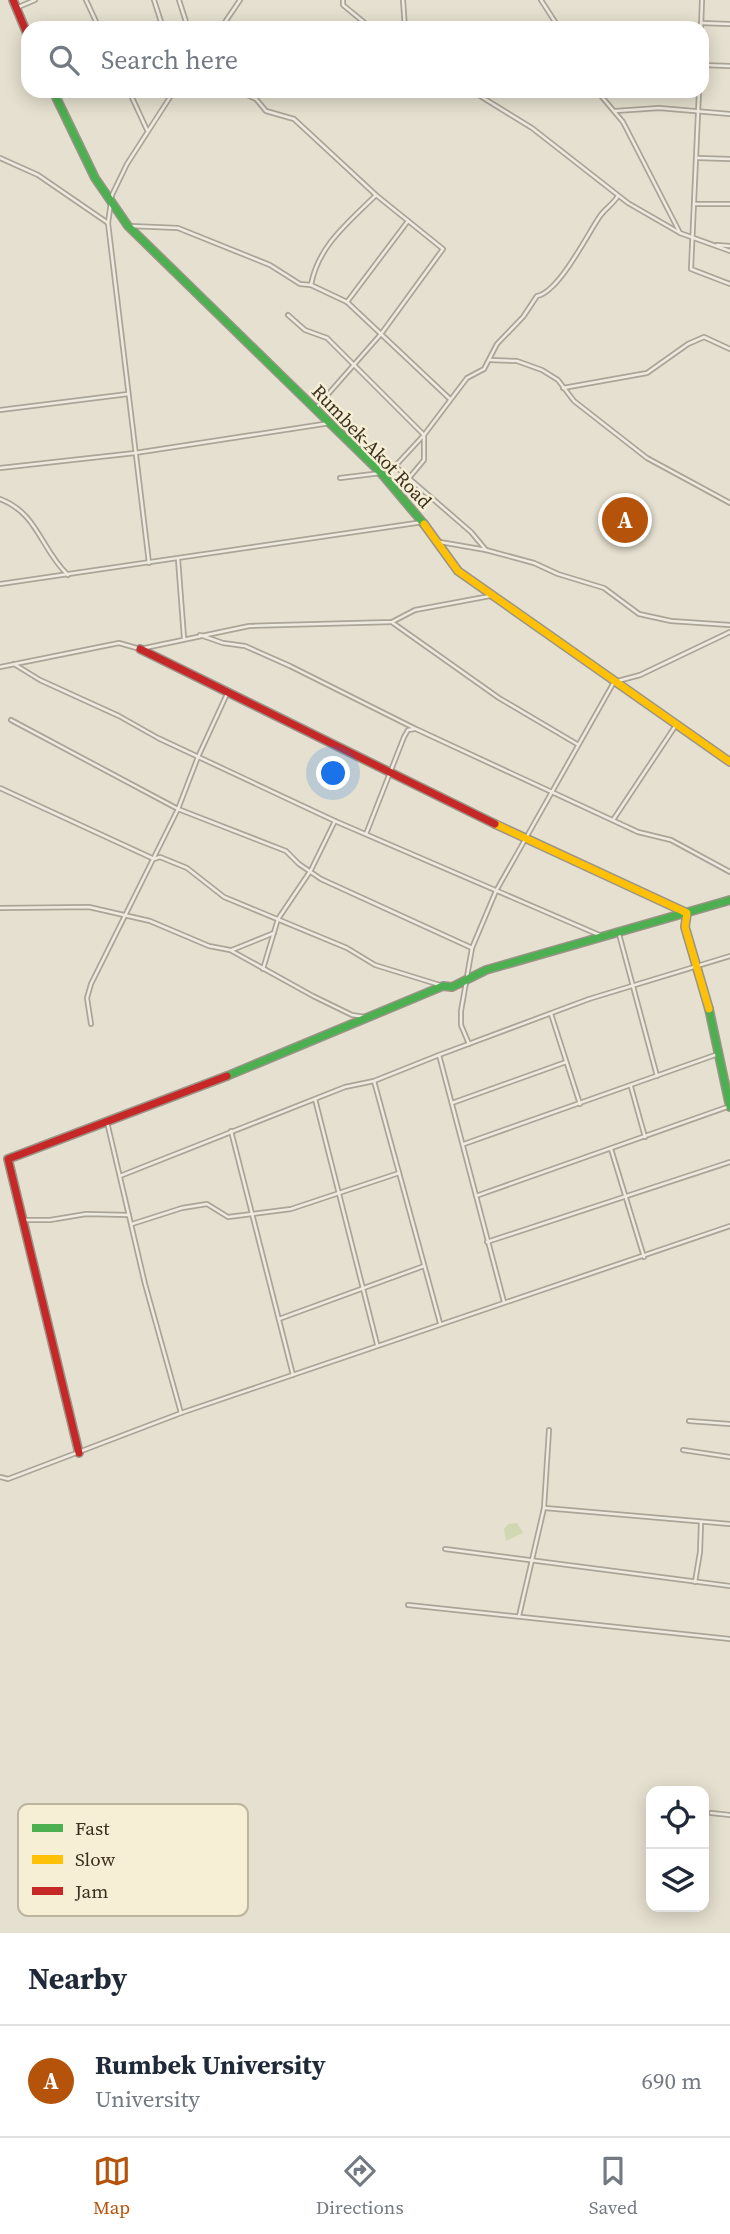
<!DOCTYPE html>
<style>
body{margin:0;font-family:"Source Serif 4",serif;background:#f6f6f7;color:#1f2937}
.controls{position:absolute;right:21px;bottom:21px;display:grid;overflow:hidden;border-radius:14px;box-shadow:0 4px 18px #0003}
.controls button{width:63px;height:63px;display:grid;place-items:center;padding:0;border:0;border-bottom:2px solid #e0e1e3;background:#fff;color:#1f2937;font:35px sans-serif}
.you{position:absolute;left:334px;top:774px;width:24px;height:24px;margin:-18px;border:5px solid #fff;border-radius:50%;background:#1a73e8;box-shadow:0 0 0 10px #1a73e833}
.badge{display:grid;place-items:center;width:46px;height:46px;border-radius:50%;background:#b45309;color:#fff;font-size:23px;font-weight:700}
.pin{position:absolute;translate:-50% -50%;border:4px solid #fff;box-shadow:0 2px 7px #0006}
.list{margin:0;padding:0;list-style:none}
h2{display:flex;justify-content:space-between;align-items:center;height:91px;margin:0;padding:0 28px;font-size:30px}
h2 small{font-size:23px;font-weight:400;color:#747a83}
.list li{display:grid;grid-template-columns:46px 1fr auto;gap:21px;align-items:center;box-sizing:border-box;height:112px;padding:0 28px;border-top:2px solid #e0e1e3}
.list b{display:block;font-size:26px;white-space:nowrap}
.list p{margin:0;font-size:23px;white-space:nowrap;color:#747a83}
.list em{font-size:23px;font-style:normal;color:#747a83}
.icon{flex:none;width:38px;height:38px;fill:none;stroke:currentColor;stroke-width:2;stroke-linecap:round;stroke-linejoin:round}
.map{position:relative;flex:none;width:730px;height:1933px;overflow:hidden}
.search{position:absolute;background:#fff;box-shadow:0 4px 18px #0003;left:21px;right:21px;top:21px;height:77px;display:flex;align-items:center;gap:18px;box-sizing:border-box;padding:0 24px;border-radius:21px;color:#747a83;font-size:26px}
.sheet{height:203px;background:#fff}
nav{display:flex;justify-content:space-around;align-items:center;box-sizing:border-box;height:98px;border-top:2px solid #e0e1e3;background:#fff;font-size:19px;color:#747a83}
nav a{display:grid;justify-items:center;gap:4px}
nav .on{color:#b45309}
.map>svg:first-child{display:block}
.green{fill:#d2d6b1}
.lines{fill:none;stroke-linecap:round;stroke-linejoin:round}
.street-casing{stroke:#aba598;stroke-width:6}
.fast-casing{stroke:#9a9488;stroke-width:10}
.slow-casing{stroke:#9a9488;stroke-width:10}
.jam-casing{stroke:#9a9488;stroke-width:10}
.street{stroke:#eeeae0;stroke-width:2.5}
.fast{stroke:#4caf50;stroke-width:7}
.slow{stroke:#ffc107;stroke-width:7}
.jam{stroke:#c62828;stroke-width:7}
.labels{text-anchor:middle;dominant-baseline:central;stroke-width:5;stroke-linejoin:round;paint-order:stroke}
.street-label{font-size:19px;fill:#3a2e1f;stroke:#f6efd5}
.key{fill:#f6efd5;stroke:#beb59e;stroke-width:2}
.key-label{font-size:19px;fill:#3a2e1f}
</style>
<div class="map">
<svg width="730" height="1933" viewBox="0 0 730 1933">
<rect width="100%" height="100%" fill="#e5e0cf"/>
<polygon class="green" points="517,1523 523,1533 506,1541 504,1529 508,1524"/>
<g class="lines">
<g class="street-casing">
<g id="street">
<polyline points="86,0 99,28"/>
<polyline points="154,0 163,28"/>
<polyline points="179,0 188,28"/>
<polyline points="343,0 343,5 371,28"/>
<polyline points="403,0 405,28"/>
<polyline points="541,0 559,28"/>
<polyline points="16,8 35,0"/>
<polyline points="701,23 730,24"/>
<polyline points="221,28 240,0"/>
<polyline points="701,28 702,0"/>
<polyline points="702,65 730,66"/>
<polyline points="129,91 147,130"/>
<polyline points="239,91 256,99 266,111 294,119 376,195 443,249 381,334 315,409"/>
<polyline points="472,91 532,128 628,203 680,233"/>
<polyline points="597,91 623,122 680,233 730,251"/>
<polyline points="699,91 691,269 730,284"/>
<polyline points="615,111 659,108 730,114"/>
<polyline points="0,158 38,175 108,223"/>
<polyline points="698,158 730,159"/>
<polyline points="695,204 730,204"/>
<polyline points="131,226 178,228 270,265 300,284 311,285 347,302 450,399"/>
<polyline points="717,245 730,246"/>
<path d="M311,285c7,-39 37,-62 64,-89"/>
<polyline points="347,302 408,221"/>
<polyline points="288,315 305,330 327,338 424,435 424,460 409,478"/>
<polyline points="490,360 517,361 542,370 558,380 574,401 647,458 730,503"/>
<polyline points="563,388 647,373 688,344 704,337 730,349"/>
<polyline points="0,410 128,394"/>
<polyline points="396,467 471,532 486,550"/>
<polyline points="0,468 135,453 330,423"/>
<path d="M385,477l39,-42 43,-57 17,-9 13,-25 26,-27 14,-21c22,-4 50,-61 63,-80 5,-7 13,-12 18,-20"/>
<polyline points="340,478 381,473"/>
<path d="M0,499c38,14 41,51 68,76"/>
<polyline points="440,542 486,550 534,563 558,574 604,588 639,614 671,621 730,625"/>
<polyline points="178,559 184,638"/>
<polyline points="149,563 108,223 112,195 127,164 174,91"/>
<polyline points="0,584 423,522"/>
<polyline points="393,623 499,698 577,744"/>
<polyline points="200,635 223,643 245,646 290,666 416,729 638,832 671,840 730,872"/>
<polyline points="14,664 40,680 119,716 158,738 335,821 604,937"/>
<polyline points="0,667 119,643 140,649 249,626 392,622 415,610 490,596"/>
<polyline points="11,720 178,809 286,851 299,864 321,879 472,948"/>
<polyline points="0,788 154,859 160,857 187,868 224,897 347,948 375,965 440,985"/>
<polyline points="613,820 676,725"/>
<polyline points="366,834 404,737 408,730 415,729"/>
<polyline points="0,908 89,907 150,921 209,946 230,950 313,996 352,1015 365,1017"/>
<polyline points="619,934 657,1076"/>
<polyline points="232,950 274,933"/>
<polyline points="263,969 278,919 311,870 335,821"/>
<polyline points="551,1014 580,1104"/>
<polyline points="91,1024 87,998 91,984 178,809 198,757 227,694"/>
<polyline points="469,1044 461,1025 461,1011 472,948 496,891 614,682 640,675 730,632"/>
<polyline points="439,1055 589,999 730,956"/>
<polyline points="374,1081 440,1323"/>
<polyline points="631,1087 645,1137"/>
<polyline points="315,1099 377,1344"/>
<polyline points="452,1103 566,1062"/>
<polyline points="107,1122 145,1284 181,1413"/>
<polyline points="231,1131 293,1375"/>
<polyline points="464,1144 718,1054"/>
<polyline points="611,1149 644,1257"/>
<polyline points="120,1176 345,1087 374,1081 439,1055 504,1302"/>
<polyline points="476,1196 730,1106"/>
<polyline points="25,1220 50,1220 86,1214 129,1215"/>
<polyline points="132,1224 182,1208 207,1204 228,1217 291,1209 399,1173"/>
<polyline points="487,1242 730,1162"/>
<polyline points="279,1319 424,1266"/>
<polyline points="689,1421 730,1424"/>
<polyline points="683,1450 730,1457"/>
<polyline points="0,1477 8,1479 181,1413 730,1226"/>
<polyline points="545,1508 730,1524"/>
<polyline points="445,1549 730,1586"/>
<polyline points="695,1582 700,1552 701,1523"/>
<polyline points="408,1605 730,1639"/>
<polyline points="519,1616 544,1508 549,1430"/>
<polyline points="711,1813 730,1815"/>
</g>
</g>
<g class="fast-casing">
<g id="fast">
<polyline points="53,91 95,178 128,226 381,473 424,524"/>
<polyline points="709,1009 730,1107"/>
<polyline points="227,1076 443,986 452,987 486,970 730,900"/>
</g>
</g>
<g class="slow-casing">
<g id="slow">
<polyline points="424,524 458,571 730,762"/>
<polyline points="495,824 687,913 685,927 709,1009"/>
</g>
</g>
<g class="jam-casing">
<g id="jam">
<polyline points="13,0 28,36"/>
<polyline points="140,649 495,824"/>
<polyline points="79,1453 8,1159 227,1076"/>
</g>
</g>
<use href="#street" class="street"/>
<use href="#fast" class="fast"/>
<use href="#slow" class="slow"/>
<use href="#jam" class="jam"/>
</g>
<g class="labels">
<g class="street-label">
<text transform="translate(372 446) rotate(46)">Rumbek-Akot Road</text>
</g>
</g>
<rect x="18" y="1804" width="230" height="112" rx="10" class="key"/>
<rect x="32" y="1824" width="31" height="8" fill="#4caf50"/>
<rect x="32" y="1855" width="31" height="9" fill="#ffc107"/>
<rect x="32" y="1887" width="31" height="8" fill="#c62828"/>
<g class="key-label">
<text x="75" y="1835">Fast</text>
<text x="75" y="1866">Slow</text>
<text x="75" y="1898">Jam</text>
</g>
</svg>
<div class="controls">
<button><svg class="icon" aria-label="locate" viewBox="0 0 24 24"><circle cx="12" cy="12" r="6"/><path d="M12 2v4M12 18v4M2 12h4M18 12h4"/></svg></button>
<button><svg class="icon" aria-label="layers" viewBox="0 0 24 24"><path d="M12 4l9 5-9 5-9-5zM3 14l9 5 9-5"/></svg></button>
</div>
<div class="you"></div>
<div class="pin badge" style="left:625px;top:520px">A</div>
<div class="search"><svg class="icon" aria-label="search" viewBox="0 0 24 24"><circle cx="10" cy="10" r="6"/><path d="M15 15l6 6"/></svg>Search here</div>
</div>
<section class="sheet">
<h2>Nearby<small></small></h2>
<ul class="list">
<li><span class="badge">A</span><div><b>Rumbek University</b><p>University</p></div><em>690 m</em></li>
</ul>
</section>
<nav>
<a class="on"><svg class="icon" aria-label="map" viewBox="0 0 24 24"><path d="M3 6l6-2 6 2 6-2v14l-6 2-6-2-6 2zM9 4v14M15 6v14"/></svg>Map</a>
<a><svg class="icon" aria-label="directions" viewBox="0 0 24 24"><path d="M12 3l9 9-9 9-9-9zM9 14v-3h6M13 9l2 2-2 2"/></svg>Directions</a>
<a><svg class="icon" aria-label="saved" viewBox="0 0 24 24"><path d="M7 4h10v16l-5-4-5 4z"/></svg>Saved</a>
</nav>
